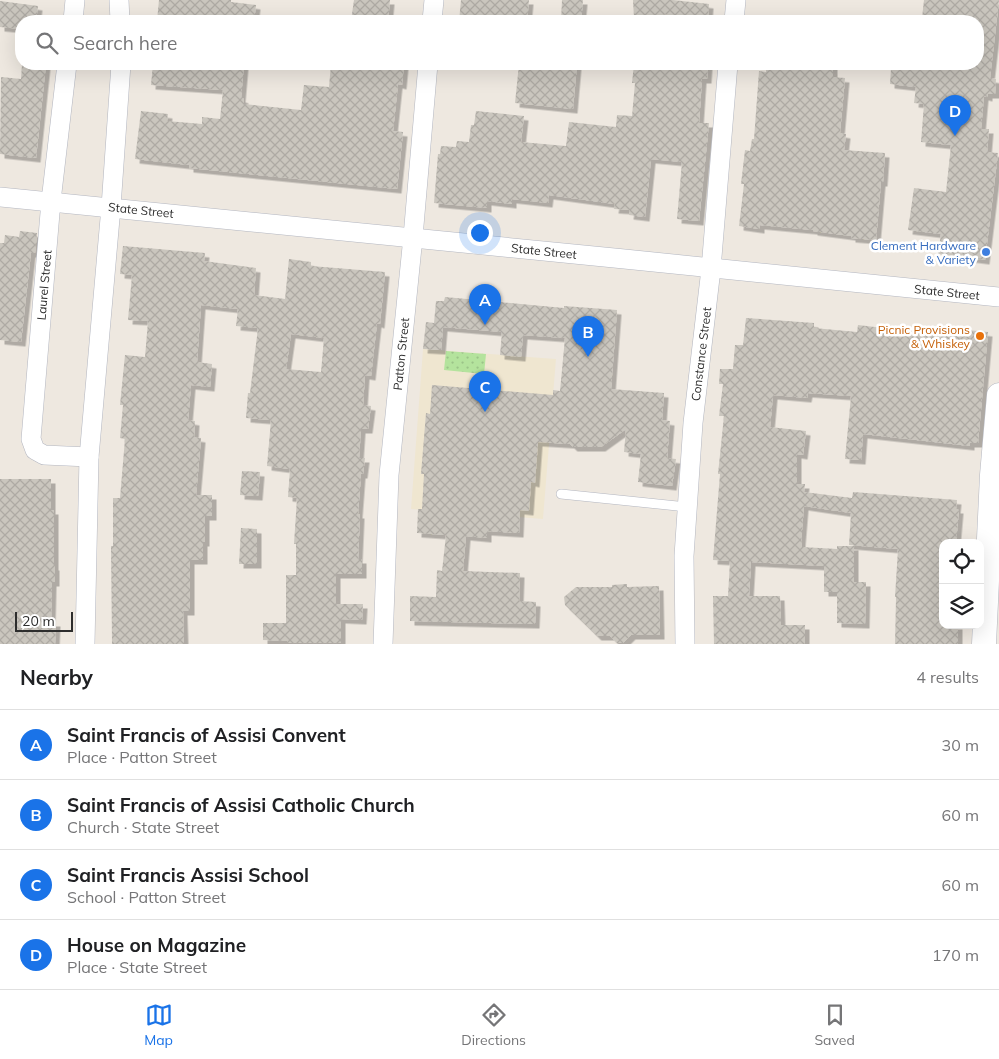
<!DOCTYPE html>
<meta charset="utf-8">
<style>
body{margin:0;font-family:Mulish,sans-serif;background:#f6f6f6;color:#202124}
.controls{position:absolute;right:15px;bottom:15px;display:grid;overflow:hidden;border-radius:10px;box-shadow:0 5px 20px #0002}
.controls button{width:45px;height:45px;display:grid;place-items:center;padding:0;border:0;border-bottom:1px solid #e0e0e0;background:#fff;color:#202124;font:25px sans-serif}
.scale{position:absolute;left:15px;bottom:12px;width:58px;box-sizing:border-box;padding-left:5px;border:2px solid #2d2d2d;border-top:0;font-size:14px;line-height:18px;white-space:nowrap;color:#2d2d2d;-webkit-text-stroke:4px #fff;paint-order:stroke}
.you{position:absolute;left:479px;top:232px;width:18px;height:18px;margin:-12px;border:4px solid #fff;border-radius:50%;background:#1a73e8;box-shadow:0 0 0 8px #1a73e833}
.badge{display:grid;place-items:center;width:32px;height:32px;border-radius:50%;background:#1a73e8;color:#fff;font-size:16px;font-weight:700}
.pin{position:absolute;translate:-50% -41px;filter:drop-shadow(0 1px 2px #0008)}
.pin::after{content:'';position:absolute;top:26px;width:18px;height:15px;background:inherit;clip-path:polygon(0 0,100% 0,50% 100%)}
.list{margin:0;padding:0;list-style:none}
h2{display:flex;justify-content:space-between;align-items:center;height:65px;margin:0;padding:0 20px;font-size:21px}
h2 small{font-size:16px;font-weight:400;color:#757577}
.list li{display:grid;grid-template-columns:32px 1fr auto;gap:15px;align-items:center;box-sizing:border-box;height:70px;padding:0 20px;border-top:1px solid #e0e0e0}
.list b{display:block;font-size:19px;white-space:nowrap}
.list p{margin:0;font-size:16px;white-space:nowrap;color:#757577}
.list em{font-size:16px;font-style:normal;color:#757577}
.icon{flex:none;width:28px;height:28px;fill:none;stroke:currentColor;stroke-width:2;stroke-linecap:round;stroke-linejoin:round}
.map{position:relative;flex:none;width:999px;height:644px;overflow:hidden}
.search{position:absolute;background:#fff;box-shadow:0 5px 20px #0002;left:15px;right:15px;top:15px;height:55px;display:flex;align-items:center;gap:12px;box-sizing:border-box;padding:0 18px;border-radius:20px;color:#757577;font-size:19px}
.sheet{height:345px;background:#fff}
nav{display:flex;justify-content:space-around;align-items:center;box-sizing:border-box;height:70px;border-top:1px solid #e0e0e0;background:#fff;font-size:14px;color:#757577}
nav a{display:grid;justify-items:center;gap:2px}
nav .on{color:#1a73e8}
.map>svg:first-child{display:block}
.education{fill:#efe6d0}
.park{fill:url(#park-dots)}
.building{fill:url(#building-cross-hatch);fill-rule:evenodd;filter:url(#shadow)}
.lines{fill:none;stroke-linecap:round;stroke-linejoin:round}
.service-casing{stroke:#b3b6c0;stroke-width:10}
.minor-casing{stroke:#b3b6c0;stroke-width:20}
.tertiary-casing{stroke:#b3b6c0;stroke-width:25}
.service{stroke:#fff;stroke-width:9}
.minor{stroke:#fff;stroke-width:19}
.tertiary{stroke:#fff;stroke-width:24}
.shop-dot{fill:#3f7fe0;stroke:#fff;stroke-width:2}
.food-dot{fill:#e8710a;stroke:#fff;stroke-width:2}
.labels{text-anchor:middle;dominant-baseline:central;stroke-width:5;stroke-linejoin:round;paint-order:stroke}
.street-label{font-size:12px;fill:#2d2d2d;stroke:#fff}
.shop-label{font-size:12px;fill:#366cbe;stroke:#fff;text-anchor:end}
.food-label{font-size:12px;fill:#c56008;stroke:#fff;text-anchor:end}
</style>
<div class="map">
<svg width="999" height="644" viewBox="0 0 999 644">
<defs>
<pattern id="park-dots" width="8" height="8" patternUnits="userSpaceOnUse" patternTransform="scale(1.25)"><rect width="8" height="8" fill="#b4e39d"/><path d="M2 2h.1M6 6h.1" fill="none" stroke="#9bc388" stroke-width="1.8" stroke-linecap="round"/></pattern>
<pattern id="building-cross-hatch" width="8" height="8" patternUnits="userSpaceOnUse" patternTransform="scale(1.25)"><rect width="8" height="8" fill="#cac6be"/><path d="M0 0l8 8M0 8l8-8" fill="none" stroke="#aeaaa4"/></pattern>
<filter id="shadow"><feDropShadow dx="4.5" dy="4.5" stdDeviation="0" flood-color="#0004"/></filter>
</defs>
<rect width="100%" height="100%" fill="#eee8e0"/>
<polygon class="education" points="423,349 556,359 543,519 411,509"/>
<polygon class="park" points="446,351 486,354 484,374 444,370"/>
<g class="building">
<polygon points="159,0 231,0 231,2 256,5 254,21 157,21"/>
<polygon points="354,0 390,0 388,21 351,21"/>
<polygon points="461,0 529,0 527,21 459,21"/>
<polygon points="562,0 583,0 581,21 561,21"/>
<polygon points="633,0 673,0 709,4 708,18 664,14 663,21 634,18"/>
<polygon points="924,0 999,0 990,78 996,79 995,94 988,94 988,97 984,96 981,129 989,129 987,152 998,153 985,260 938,254 941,234 908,230 914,188 946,192 951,145 921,142 924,104 914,103 916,87 890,84 891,68 895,68 895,64 978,64 978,21 927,21 927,18 922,18"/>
<polygon points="0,1 38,6 36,21 21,21 21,29 0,27"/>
<polygon points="22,64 46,64 36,158 0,154 1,77 21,79"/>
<polygon points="153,64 244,64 241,98 244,99 244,104 301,110 304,85 329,87 331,64 404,64 402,85 398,84 393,131 403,132 397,189 189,168 189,165 135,159 141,111 168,114 167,121 202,124 202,117 220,119 223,90 151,85"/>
<polygon points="519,64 577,64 573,109 515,103"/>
<polygon points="634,64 708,64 707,79 702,79 699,123 709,123 699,221 677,219 682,162 651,159 645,217 629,215 630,210 614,209 615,204 549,195 548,203 512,199 512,204 487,201 487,208 434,203 438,154 440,154 441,146 456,147 457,141 469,142 471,125 474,125 476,111 524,116 521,142 566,146 569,122 616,127 617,115 632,116 635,83 632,83"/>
<polygon points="766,64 833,64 833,77 845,78 840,133 846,134 844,150 885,153 883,182 881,182 876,240 851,238 851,236 813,231 813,230 760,225 760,229 739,226 744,184 741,184 745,150 750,151 752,139 754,139 759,71 766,72"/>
<polygon points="20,231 37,233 35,253 31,253 21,342 0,340 0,243 4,243 5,235 19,237"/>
<path d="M123,246l82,7 -1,8 52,7 -2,27 31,4 4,-40 22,3v4l74,6 -5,52 -3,-1 -6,53 -6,-1 -2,30 8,1 -3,23h-7l-2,29h6l-2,16h-2l-3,40h2l-2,45h4v15h-26v30h27l-1,16 -21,-1v24h-54v-2l-24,-1v-17h23v-48h10v-31h-2l3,-46 -9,-1 2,-28 -23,-3 4,-46 -25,-2 2,-25h2l8,-65 -22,-2 2,-17 -37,-4 -4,57 15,2 -2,23 -19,-2 -3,35 7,1 -1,16 7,1 -5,57h16v21h-7v26h-2v18h-13v51h-7l1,33h-72l-1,-98h2v-48h7l5,-59 -5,-1 3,-33h-3l5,-50 20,2 3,-36 -20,-1 4,-45 -12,-1zM291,334l33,4 -3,34 -35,-3z"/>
<polygon points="445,297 564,308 564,306 617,310 611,389 664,393 662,420 670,421 667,458 676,459 672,486 638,482 641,454 624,452 626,429 601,447 573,447 570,444 538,442 535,483 531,482 529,511 520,510 519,533 487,531 487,538 466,536 463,571 520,573 519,601 536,602 535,624 410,621 410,596 436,597 437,570 442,571 446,535 417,533 418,509 422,509 424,474 421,474 426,413 430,414 432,385 553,395 553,390 560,391 565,338 523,335 521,357 500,355 502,332 443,327 441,350 423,349 426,322 434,323 436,301 444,301"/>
<polygon points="746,318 814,323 814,328 857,332 858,325 934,334 935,327 988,332 978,443 970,443 970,446 863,434 861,460 845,459 851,396 808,393 807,398 773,395 770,427 806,431 803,455 797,454 797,484 805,484 804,492 852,498 853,492 957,500 956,509 959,509 956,543 943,543 943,625 958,625 958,644 895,644 896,597 895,597 898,549 849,545 851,513 804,506 801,542 802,547 837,549 837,546 854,546 854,582 866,582 865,624 837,623 837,592 824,592 824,566 751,562 749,596 780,596 781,625 805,625 805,644 714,644 713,596 728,596 730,561 713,560 720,474 718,474 724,416 719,416 723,384 719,384 720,369 733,369 735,345 743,345"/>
<polygon points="242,471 260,472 258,496 240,495"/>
<polygon points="0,479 51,479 51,510 54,510 54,566 55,566 55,582 52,582 51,622 56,622 55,644 0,644"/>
<polygon points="241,528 257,529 257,564 239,564"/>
<polygon points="627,584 627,587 659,586 660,635 631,635 623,643 617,643 610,636 597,636 565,605 564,597 576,587 612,587 612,585"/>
</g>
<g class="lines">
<g class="service-casing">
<polyline id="service" points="561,494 687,507"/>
</g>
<g class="minor-casing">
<g id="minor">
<polyline points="119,0 120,21"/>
<polyline points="73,21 75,0"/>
<polyline points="432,21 434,0"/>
<polyline points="734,21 736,0"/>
<polyline points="67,64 51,201 31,439 35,450 44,455 89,457"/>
<path d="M0,197c333,31 666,67 999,100"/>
<polyline points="85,644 89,457 111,207 121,64"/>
<polyline points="383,644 389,475 413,237 428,64"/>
<polyline points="685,644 684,556 693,423 711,269 728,64"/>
</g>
</g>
<g class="tertiary-casing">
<polyline id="tertiary" points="984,644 992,475 999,395"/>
</g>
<use href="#service" class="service"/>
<use href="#minor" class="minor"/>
<use href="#tertiary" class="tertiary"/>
</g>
<circle class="shop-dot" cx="986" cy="252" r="5"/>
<circle class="food-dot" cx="980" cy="336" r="5"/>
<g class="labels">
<g class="street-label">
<text transform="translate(141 210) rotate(6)">State Street</text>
<text transform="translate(544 251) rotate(6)">State Street</text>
<text transform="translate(44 285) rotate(-85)">Laurel Street</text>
<text transform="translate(947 292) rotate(6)">State Street</text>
<text transform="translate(401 354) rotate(-84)">Patton Street</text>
<text transform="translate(701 354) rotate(-83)">Constance Street</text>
</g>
<g class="shop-label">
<text x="976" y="245">Clement Hardware<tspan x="976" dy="14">&amp; Variety</tspan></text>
</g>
<g class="food-label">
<text x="970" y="329">Picnic Provisions<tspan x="970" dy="14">&amp; Whiskey</tspan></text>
</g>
</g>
</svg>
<div class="controls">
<button><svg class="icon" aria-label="locate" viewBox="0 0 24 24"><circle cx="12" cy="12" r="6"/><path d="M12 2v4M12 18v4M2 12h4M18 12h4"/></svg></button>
<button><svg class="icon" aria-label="layers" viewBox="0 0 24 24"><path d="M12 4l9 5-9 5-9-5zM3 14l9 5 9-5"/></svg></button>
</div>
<div class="scale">20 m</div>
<div class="you"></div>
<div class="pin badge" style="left:485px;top:325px">A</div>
<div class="pin badge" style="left:588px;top:357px">B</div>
<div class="pin badge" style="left:485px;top:412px">C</div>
<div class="pin badge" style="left:955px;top:136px">D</div>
<div class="search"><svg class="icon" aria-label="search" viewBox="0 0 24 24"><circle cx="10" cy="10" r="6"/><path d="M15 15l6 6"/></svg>Search here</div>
</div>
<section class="sheet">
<h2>Nearby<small>4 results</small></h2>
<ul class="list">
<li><span class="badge">A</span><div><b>Saint Francis of Assisi Convent</b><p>Place · Patton Street</p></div><em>30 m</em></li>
<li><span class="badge">B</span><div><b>Saint Francis of Assisi Catholic Church</b><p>Church · State Street</p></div><em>60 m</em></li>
<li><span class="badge">C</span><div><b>Saint Francis Assisi School</b><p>School · Patton Street</p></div><em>60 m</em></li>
<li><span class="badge">D</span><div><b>House on Magazine</b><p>Place · State Street</p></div><em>170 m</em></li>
</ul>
</section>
<nav>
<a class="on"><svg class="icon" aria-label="map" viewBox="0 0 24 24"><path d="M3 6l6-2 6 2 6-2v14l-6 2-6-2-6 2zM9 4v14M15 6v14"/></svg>Map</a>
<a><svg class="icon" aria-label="directions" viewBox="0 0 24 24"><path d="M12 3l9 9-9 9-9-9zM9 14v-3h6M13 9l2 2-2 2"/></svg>Directions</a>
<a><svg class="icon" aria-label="saved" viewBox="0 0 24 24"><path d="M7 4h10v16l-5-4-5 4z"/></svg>Saved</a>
</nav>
